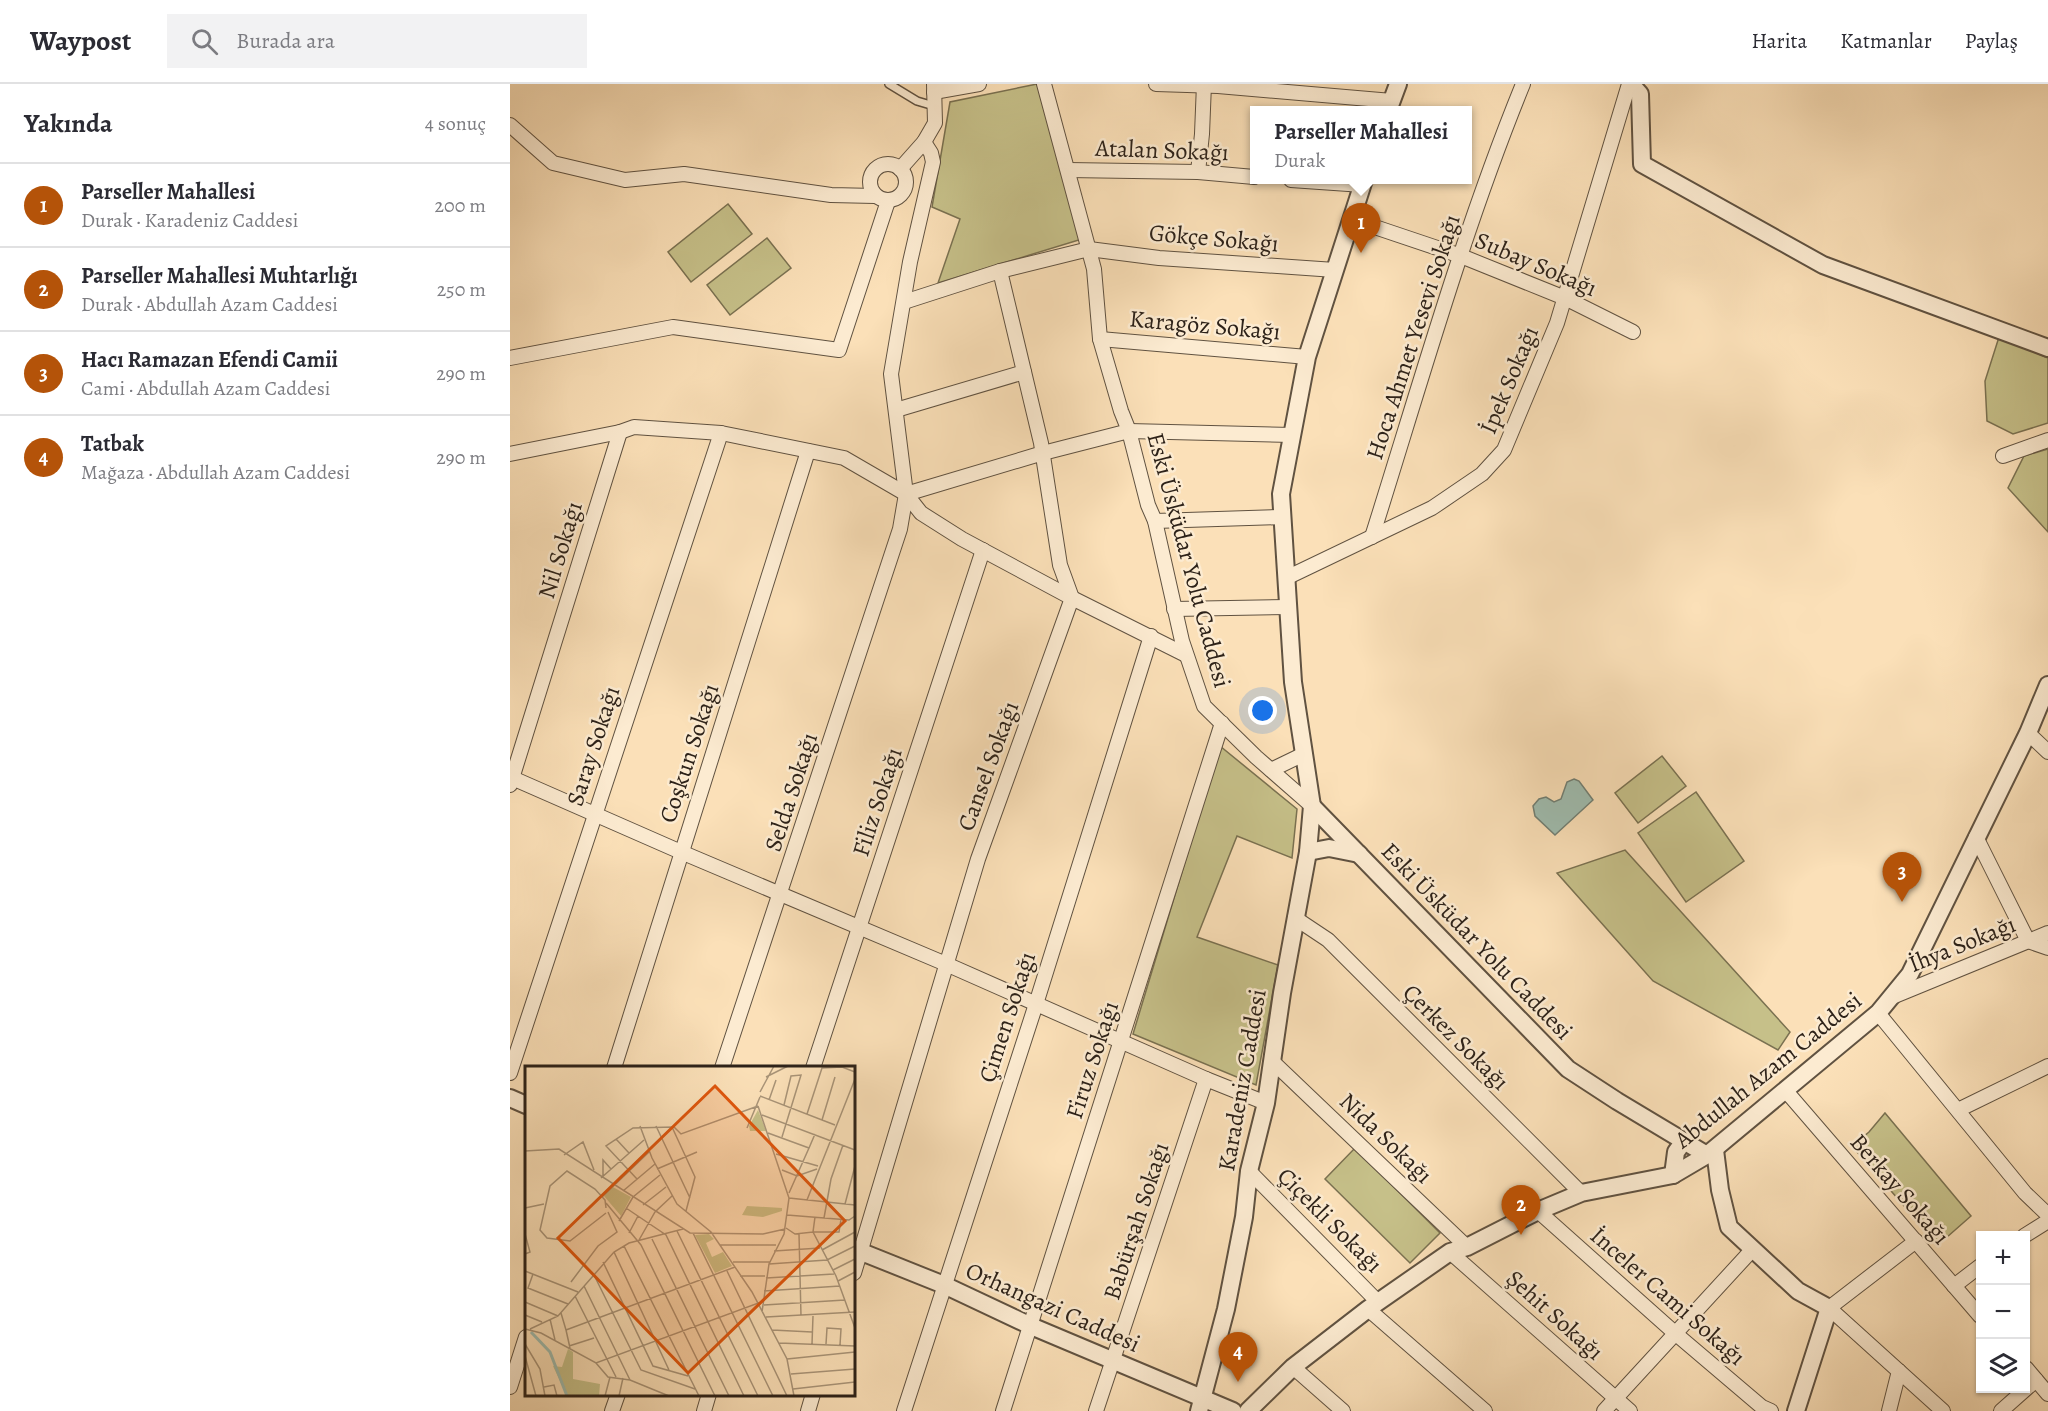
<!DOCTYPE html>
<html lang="tr">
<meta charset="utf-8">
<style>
body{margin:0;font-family:Alegreya,serif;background:#f2f2f3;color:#2b2b33}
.controls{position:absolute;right:18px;bottom:18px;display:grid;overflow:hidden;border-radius:0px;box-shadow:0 2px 4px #0004}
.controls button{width:54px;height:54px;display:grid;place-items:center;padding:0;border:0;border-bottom:2px solid #e1e1e2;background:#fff;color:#2b2b33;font:30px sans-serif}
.you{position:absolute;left:753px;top:627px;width:21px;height:21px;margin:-15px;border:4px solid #fff;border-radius:50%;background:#1a73e8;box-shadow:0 0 0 9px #1a73e833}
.badge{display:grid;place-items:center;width:39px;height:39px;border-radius:50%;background:#b45309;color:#fff;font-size:20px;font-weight:700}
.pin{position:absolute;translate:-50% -50px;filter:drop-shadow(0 2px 3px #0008)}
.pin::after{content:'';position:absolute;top:32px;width:21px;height:18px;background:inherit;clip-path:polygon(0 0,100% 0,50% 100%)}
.popup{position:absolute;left:740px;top:22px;width:222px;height:78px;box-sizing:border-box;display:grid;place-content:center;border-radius:0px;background:#fff;filter:drop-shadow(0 2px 4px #0005);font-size:20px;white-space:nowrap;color:#7c7c81}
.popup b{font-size:22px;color:#2b2b33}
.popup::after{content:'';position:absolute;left:50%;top:100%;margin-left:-12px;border:12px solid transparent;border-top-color:#fff}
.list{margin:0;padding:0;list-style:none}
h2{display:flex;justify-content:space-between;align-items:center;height:78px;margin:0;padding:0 24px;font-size:26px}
h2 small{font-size:20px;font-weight:400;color:#7c7c81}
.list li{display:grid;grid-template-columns:39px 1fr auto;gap:18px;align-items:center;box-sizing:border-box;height:84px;padding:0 24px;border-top:2px solid #e1e1e2}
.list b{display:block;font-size:22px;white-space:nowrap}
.list p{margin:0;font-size:20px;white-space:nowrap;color:#7c7c81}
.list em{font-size:20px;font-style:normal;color:#7c7c81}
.icon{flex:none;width:33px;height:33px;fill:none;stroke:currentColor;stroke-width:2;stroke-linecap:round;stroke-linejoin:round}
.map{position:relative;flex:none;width:1538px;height:1327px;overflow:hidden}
header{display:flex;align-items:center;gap:36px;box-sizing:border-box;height:84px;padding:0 30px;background:#fff;border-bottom:2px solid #e1e1e2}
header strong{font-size:28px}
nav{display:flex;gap:33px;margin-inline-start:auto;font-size:21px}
.search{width:420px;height:54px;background:#f2f2f3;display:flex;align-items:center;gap:15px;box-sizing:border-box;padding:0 21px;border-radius:0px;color:#7c7c81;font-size:22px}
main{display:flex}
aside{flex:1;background:#fff}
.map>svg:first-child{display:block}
.green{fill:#c6c089;stroke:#7a7151;stroke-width:1.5}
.water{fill:#9fbdb0;stroke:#717f74;stroke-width:1.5}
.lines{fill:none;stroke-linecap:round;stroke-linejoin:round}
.service-casing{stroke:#605241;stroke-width:10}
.minor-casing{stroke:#605241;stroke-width:16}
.tertiary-casing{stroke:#605241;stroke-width:20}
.service{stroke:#fcebd1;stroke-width:7}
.minor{stroke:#fcebd1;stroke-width:14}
.tertiary{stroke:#fcebd1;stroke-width:16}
.labels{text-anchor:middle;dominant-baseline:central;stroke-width:5;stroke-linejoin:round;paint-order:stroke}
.street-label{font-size:24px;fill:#2d2219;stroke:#fcebd1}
.inset-river{fill:none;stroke:#9fbdb0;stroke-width:3}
.inset-road{fill:none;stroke:#a99478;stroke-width:1.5}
.view{fill:#df560d;fill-opacity:0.15;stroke:#df560d;stroke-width:3}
.inset-edge{fill:none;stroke:#2d2219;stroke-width:3}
</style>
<header>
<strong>Waypost</strong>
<div class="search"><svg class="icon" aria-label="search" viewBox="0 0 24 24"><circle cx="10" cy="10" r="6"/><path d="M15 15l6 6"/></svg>Burada ara</div>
<nav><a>Harita</a><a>Katmanlar</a><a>Paylaş</a></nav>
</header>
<main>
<aside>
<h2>Yakında<small>4 sonuç</small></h2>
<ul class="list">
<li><span class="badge">1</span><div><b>Parseller Mahallesi</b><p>Durak · Karadeniz Caddesi</p></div><em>200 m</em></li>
<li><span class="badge">2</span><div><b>Parseller Mahallesi Muhtarlığı</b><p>Durak · Abdullah Azam Caddesi</p></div><em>250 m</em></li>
<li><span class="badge">3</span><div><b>Hacı Ramazan Efendi Camii</b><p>Cami · Abdullah Azam Caddesi</p></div><em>290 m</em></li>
<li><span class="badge">4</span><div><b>Tatbak</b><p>Mağaza · Abdullah Azam Caddesi</p></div><em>290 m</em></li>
</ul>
</aside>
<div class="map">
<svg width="1538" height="1327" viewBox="0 0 1538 1327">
<rect width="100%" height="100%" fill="#fbe0b8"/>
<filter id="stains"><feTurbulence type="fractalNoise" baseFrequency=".00333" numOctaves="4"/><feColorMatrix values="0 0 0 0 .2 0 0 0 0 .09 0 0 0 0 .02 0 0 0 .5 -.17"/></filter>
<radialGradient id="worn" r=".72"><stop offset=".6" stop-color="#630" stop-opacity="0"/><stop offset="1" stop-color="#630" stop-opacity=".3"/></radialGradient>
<g class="green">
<polygon points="527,0 572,155 428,199 450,135 422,123 440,18"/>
<polygon points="218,120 242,150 181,198 158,168"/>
<polygon points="257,154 281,184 220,231 197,201"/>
<polygon points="1489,253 1538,274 1538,339 1503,350 1477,337 1475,297"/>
<polygon points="1538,365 1538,448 1498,404 1514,372"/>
<polygon points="710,662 787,725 782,774 727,752 687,853 768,881 746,1001 623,950"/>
<polygon points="1152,672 1176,702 1128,739 1105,709"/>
<polygon points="1186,708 1234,777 1176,818 1128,749"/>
<polygon points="1115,766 1280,948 1268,966 1143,897 1047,789"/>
<polygon points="1375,1029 1461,1132 1428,1161 1342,1062 1359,1048"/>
<polygon points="845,1064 930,1149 900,1179 815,1095"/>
</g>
<polygon class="water" points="1064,695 1069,697 1083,716 1045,751 1025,732 1023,722 1029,715 1036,713 1044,718 1051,715 1057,698"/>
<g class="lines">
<g class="service-casing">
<polyline id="service" points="379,0 407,17 424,22"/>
</g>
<g class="minor-casing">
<g id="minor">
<polyline points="534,0 584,185 590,255 611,327 619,347 638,421 645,437 672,557 694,622 746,673 802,722"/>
<polyline points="646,0 708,2 882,17"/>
<polyline points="424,8 469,0"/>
<polyline points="0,41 43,79 115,96 174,90 321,111 365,112"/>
<circle cx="378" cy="98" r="18"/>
<polyline points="390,85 414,58 425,39 424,0"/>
<polyline points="558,86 688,88 744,93"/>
<polyline points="688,88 692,50 694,0"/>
<polyline points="781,96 853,101"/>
<polyline points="841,135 951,172 1055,214 1123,248"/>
<polyline points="394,218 490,187 579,165 649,174 825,186"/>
<polyline points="590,255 797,273"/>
<polyline points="0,274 163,243 329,266 378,117"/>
<polyline points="386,326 514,288"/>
<polyline points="0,370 110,348 124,343 211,349 334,374 396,410 411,429 452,455 562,514 676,571"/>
<polyline points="1493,372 1538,356"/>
<polyline points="396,410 533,369 619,347 782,351"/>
<polyline points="645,437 772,433"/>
<path d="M862,453c48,-152 91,-306 151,-453"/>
<polyline points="776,494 922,424 972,390 994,366 1047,239 1119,0"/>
<polyline points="664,525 778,523"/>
<polyline points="1518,649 1538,668"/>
<polyline points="761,686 794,670"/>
<polyline points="0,693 171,768 436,880 696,995 756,1019"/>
<polyline points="0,701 110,348"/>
<polyline points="1466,753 1518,857 1538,864"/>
<polyline points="785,834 818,856 1071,1109"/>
<polyline points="1382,913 1538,849"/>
<polyline points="1368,929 1515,1109 1538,1131"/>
<polyline points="763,978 957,1163"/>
<polyline points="104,984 298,367"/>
<polyline points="212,984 390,445 396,410 381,290 400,178 423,78 421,69 414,58"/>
<polyline points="303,984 473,466"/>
<polyline points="0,989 211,349"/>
<polyline points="1276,1007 1470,1232"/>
<polyline points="1448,1026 1538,982"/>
<polyline points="739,1087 868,1218"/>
<polyline points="1028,1127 1166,1250 1252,1323 1261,1327"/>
<polyline points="1514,1152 1538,1137"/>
<polyline points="1406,1157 1319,1224 1433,1327"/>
<polyline points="940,1168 1120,1327"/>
<polyline points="344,1189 468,775 562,514 550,481 531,359 490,187"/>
<polyline points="1444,1202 1470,1182"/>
<polyline points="858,1225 975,1327"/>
<polyline points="783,1283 833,1327"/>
<polyline points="1516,1284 1538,1310"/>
<polyline points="0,1303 16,1253"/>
<polyline points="102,1327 108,1310"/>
<polyline points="194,1327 199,1310"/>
<polyline points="298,1327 303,1310"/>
<polyline points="394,1327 526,920 641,552"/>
<polyline points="493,1327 712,639"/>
<polyline points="586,1327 696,995"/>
<polyline points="1094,1327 1242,1166"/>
<polyline points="1379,1327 1389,1287"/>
<polyline points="1491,1327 1526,1296"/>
</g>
</g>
<g class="tertiary-casing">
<g id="tertiary">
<polyline points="1121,0 1130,10 1132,80 1313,181 1538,264"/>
<polyline points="878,27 888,0"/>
<polyline points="802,722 1058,985 1107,1017 1197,1071"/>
<polyline points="798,768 819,764 849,770"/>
<polyline points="0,1014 16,1021"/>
<polyline points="1205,1066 1210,1106 1219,1143 1288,1207 1319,1224 1286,1327"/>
<polyline points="1163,1091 1166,1068 1174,1057"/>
<polyline points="344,1165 434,1201 521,1242 723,1327"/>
<polyline points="689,1327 716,1225 734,1133 739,1087 756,1019 772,909 798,768 802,722 783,598 771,410 797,273 854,96"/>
<polyline points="738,1327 783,1283 858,1225 940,1168 957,1163 1028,1127 1071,1109 1163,1091 1197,1071 1368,929 1400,890 1518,649 1538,601"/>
</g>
</g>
<use href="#service" class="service"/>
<use href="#minor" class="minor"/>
<use href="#tertiary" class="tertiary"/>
</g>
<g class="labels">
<g class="street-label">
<text transform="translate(652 66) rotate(2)">Atalan Sokağı</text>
<text transform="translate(704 154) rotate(5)">Gökçe Sokağı</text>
<text transform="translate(1026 180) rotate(23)">Subay Sokağı</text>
<text transform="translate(695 241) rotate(5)">Karagöz Sokağı</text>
<text transform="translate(903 253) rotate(-72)">Hoca Ahmet Yesevi Sokağı</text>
<text transform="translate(999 296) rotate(-67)">İpek Sokağı</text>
<text transform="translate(50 466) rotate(-73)">Nil Sokağı</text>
<text transform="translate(679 476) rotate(75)">Eski Üsküdar Yolu Caddesi</text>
<text transform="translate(83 662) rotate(-72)">Saray Sokağı</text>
<text transform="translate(179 669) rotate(-72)">Coşkun Sokağı</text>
<text transform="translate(478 682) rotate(-70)">Cansel Sokağı</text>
<text transform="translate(281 708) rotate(-72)">Selda Sokağı</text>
<text transform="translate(367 718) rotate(-72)">Filiz Sokağı</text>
<text transform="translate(967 857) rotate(46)">Eski Üsküdar Yolu Caddesi</text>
<text transform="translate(1452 860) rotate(-22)">İhya Sokağı</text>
<text transform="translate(497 933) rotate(-72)">Çimen Sokağı</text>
<text transform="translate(946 953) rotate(45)">Çerkez Sokağı</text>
<text transform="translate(582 976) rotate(-72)">Firuz Sokağı</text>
<text transform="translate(1258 986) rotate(-39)">Abdullah Azam Caddesi</text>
<text transform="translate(732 996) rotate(-80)">Karadeniz Caddesi</text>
<text transform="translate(876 1054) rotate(44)">Nida Sokağı</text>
<text transform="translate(1390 1105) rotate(49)">Berkay Sokağı</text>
<text transform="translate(820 1136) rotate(45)">Çiçekli Sokağı</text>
<text transform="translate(626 1137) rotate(-72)">Babürşah Sokağı</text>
<text transform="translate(1158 1212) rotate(41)">İnceler Cami Sokağı</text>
<text transform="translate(543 1223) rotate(24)">Orhangazi Caddesi</text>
<text transform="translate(1045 1231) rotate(42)">Şehit Sokağı</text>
</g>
</g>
<g transform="translate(15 982)">
<rect width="330" height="330" fill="#fbe0b8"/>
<path d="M233,44l8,21h-16l-1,-5zM86,120l20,11 -10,19 -17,-20zM222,140l35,2v3l-19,6 -21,-2zM184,168l5,5 -8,4 6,14 11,-5 9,14 -17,7 -20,-38zM43,283l5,3v27l27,5 -1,12h-32l-14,-30 9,1z" fill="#c6c089"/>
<path class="inset-river" d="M6,266l19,20 17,44"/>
<path class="inset-road" d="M241,11l22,-11M235,26l14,-26M235,30l75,29M244,34l7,-20M233,40l31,92 -5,36 -15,30 -7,48M282,48l15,-46 20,-1 13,5M237,49l93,35M297,54l13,-43M115,60l12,32 25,46 34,28 41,60 35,67 7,37M131,60l34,72M147,61l23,50 -9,34M222,62l13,-31M243,67l41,15 6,-14M257,71l19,-62 -10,1 -7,29M91,73l13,14M0,85l34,-2 131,84 73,1 22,-5M251,88l42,12M39,89l19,-13 11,28M132,103l40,-17M257,104l15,6 20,-7M78,110v-16l8,9M76,112l43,-38M112,113l-31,-33 27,-18 41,-1 7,7 77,-28M98,125l32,-27M264,127l20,-45M77,131l47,-45M264,132l66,7M282,134l48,-121M81,137l35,42 74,151M320,138l10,-38M118,139l23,-18M0,142l19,-4M101,142l40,27 78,161M81,147l-36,28 -23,-3 -7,-8 10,-44 17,-15 28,18 10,11 1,8M262,149l62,5 6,-4M290,151l-2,15h26l2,-13M299,152l7,-39 12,-34M94,155l14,-24 27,-22M261,162l9,6 18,-2 23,44 19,52M152,165l81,165M104,167l9,-17M168,167l80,163M0,168l5,18 -5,2M274,168l2,82M127,173l77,157M114,174l16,-28 17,-16M195,179h56M99,180l75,150M297,184l33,-18M249,185l46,-3M89,186l55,118M78,196l50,104 35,10M208,196h37M244,198l58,-4 28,-14M308,204l22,-11M0,205l53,21M202,205l60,125M8,208l-5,14 40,16M69,209l47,95 54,19M215,210h25M241,212l68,-4M313,215l17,-9M46,216l27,-36 19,-14 -9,-20M59,220l46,94M239,225l76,-5M50,230l41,81M0,236l33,14M239,239l81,-5M36,247l5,17 169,-63M0,249l17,7M241,251l89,-5M25,253l5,21M0,263l16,4 55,30 168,-62M5,263l28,-13 56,-64 15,-9 54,-14M41,264l4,18M247,264l40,2M254,277l76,3M0,278l15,25 5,27M287,278l1,-28M301,278l1,-16 14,1 -1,16M44,280l25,-8M0,290l11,40M262,293l68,-7M71,297l12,14 22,3 39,16M266,308l64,-5M19,321l10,-2 3,11M268,323l62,-7M80,330l5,-19M94,330l4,-18"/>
<path class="view" d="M190,20l130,135 -157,152 -130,-135z"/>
<rect width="330" height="330" class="inset-edge"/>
</g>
<rect width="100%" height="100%" filter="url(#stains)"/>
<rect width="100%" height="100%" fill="url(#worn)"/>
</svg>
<div class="controls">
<button>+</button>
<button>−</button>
<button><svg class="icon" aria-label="layers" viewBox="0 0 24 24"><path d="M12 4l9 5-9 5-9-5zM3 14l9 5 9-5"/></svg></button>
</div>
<div class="you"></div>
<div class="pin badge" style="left:851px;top:169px">1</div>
<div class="popup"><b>Parseller Mahallesi</b>Durak</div>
<div class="pin badge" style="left:1011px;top:1151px">2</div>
<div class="pin badge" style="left:1392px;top:818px">3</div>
<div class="pin badge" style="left:728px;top:1298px">4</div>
</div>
</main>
